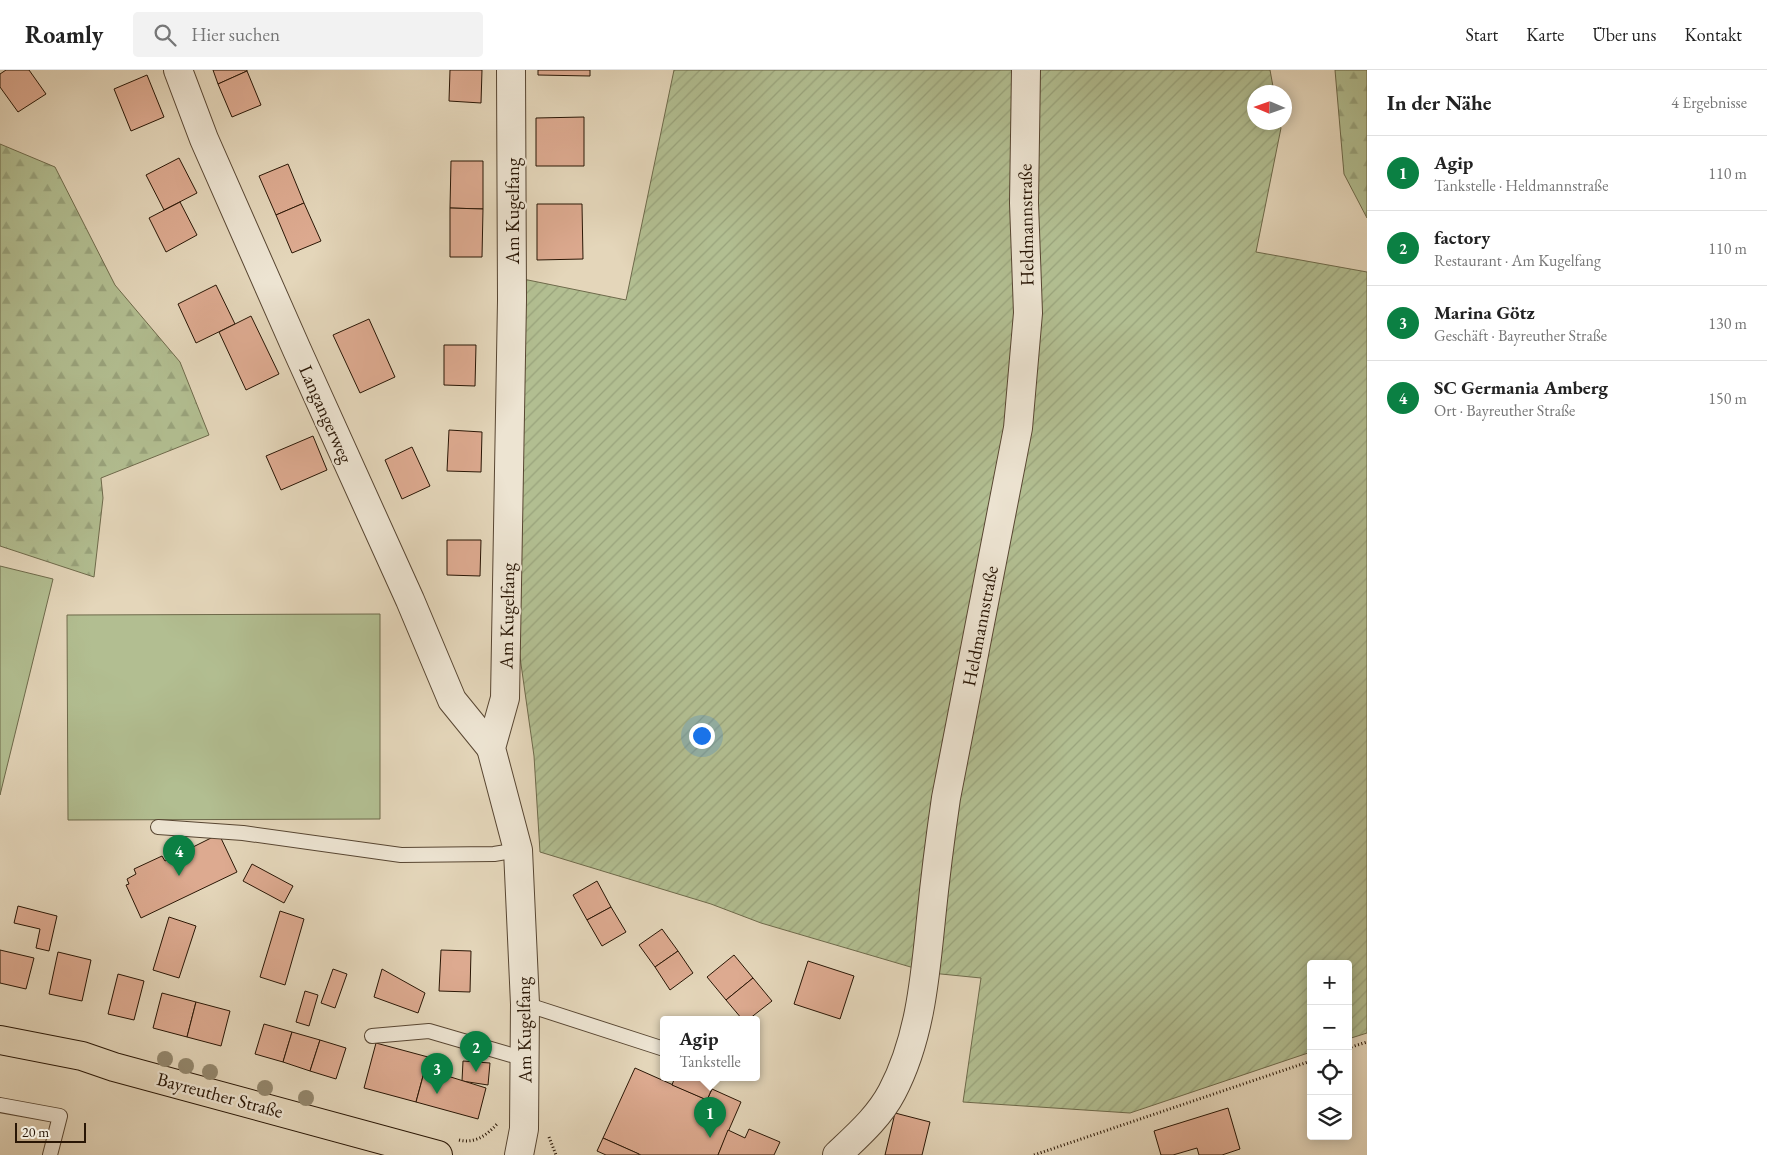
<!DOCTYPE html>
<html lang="de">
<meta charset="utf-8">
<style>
body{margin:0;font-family:"EB Garamond",serif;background:#f2f2f2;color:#222}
.controls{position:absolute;right:15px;bottom:15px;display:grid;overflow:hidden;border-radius:5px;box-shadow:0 2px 12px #0003}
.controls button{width:45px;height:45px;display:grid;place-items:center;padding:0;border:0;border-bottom:1px solid #e0e0e0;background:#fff;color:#222;font:25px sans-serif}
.compass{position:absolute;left:1247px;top:15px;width:45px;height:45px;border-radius:50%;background:#fff;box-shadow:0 2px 12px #0003;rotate:272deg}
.scale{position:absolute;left:15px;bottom:12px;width:71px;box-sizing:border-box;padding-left:5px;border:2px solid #291605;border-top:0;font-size:14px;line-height:18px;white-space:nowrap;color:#291605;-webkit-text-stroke:4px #ede4d2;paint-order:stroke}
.you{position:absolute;left:701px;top:665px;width:18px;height:18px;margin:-12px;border:4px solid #fff;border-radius:50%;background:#1a73e8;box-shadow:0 0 0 8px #1a73e833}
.badge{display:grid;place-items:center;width:32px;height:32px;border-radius:50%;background:#0b8043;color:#fff;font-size:16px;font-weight:700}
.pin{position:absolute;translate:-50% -41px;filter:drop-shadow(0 1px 2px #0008)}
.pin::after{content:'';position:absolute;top:26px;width:18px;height:15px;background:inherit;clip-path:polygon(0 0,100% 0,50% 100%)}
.popup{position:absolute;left:660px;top:946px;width:100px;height:65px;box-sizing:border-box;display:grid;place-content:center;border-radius:5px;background:#fff;filter:drop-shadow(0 1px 4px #0005);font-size:16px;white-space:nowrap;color:#767676}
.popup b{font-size:19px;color:#222}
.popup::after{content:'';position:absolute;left:50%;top:100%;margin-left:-10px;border:10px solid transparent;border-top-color:#fff}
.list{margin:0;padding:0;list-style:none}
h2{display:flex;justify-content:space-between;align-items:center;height:65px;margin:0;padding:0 20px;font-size:21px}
h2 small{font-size:16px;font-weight:400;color:#767676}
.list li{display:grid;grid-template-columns:32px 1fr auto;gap:15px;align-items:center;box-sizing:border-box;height:75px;padding:0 20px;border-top:1px solid #e0e0e0}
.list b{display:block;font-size:19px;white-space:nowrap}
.list p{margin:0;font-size:16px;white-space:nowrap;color:#767676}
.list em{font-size:16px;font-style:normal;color:#767676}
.icon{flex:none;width:28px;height:28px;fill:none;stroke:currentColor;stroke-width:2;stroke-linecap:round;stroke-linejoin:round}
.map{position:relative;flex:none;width:1367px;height:1085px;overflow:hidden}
header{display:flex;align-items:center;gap:30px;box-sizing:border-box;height:70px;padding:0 25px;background:#fff;border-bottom:1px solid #e0e0e0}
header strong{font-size:24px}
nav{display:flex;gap:28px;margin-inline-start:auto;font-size:18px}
.search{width:350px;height:45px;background:#f2f2f2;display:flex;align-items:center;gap:12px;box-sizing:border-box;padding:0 18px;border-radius:5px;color:#767676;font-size:19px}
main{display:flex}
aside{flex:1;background:#fff}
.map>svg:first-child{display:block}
.forest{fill:url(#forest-firs);stroke:#6e6a4b}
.garden{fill:url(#garden-furrows);stroke:#6e6a4b}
.pitch{fill:#b2be91;stroke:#6e6a4b}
.building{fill:#ddaa90;stroke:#291605}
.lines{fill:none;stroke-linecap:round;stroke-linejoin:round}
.lane-casing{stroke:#584632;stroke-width:16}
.street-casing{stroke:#584632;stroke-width:30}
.primary-casing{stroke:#291605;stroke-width:30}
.path{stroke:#291605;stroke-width:3;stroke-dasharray:1 2.5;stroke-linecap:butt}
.lane{stroke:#ede4d2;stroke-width:14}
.street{stroke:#ede4d2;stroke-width:28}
.primary{stroke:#e4d6ba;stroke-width:28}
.tree{fill:#94886e}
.labels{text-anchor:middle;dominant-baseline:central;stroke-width:4.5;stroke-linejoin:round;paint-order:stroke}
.street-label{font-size:19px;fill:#291605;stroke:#ede4d2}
</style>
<header>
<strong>Roamly</strong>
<div class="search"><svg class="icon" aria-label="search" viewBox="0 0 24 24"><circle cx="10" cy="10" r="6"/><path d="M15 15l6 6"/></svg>Hier suchen</div>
<nav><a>Start</a><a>Karte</a><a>Über uns</a><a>Kontakt</a></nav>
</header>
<main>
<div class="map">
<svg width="1367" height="1085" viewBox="0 0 1367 1085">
<defs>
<pattern id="forest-firs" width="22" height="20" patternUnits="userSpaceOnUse" patternTransform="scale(1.25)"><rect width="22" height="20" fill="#b2be91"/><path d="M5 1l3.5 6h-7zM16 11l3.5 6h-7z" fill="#99a37c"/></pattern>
<pattern id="garden-furrows" width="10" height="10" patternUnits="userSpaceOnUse" patternTransform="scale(1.25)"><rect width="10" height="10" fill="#b2be91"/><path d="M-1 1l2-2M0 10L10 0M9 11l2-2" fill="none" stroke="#99a37c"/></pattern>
</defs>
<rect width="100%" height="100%" fill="#e4d6ba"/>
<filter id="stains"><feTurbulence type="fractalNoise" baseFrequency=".004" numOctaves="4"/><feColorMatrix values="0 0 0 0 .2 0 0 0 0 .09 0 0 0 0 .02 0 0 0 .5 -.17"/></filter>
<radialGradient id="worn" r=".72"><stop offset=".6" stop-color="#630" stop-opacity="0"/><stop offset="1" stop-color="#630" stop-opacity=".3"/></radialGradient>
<g class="forest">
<polygon points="1335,0 1367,0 1367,148 1344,104"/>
<polygon points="0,74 55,97 115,215 180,292 209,365 101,408 103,428 94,507 0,476"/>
</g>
<polygon class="garden" points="674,0 1270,0 1274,22 1254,22 1254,52 1279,53 1281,58 1256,182 1367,202 1367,963 1348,969 1348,894 1311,894 1311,982 1130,1043 963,1032 981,908 931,903 761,853 711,834 540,782 534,686 519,580 523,209 626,230"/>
<g class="pitch">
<polygon points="0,496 53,509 0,725"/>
<polygon points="380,544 380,749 68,750 67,545"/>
</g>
<g class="building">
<polygon points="6,0 29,0 46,24 18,42 0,17 0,4"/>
<polygon points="213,0 247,0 247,1 218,14"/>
<polygon points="450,0 482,0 481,33 449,31"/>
<polygon points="538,0 590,0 590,6 538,5"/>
<polygon points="247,1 261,35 232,47 218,14"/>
<polygon points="147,5 164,47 131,61 114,19"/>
<polygon points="584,47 584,96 536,96 536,48"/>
<polygon points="179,88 197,123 164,140 146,105"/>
<polygon points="451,91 483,91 483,139 450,138"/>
<polygon points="288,94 304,133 276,145 259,106"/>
<polygon points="180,132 197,165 166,182 149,148"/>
<polygon points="304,133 321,171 292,183 276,145"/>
<polygon points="537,134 582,134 583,189 537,190"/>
<polygon points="450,138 483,139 482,187 450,187"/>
<polygon points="216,215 235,254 196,273 178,234"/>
<polygon points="251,246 279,304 246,320 219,262"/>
<polygon points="369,249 395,307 360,323 333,265"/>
<polygon points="444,275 476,275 475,316 444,315"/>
<polygon points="449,360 482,362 481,402 447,401"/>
<polygon points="313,366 327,400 281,420 266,386"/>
<polygon points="412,377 430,416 402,429 385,390"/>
<polygon points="447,470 481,470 480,506 447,505"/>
<polygon points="219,764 237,802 141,848 126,815 129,814 127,809 136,804 134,799 162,786 165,791"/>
<polygon points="252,794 293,816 284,833 243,811"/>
<polygon points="597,811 611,837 587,850 573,825"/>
<polygon points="18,836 57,846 49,881 36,878 40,859 14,853"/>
<polygon points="611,837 626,862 602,876 587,850"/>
<polygon points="280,841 304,849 285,915 260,907"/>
<polygon points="169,847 196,856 179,908 153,900"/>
<polygon points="662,859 678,881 655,897 639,875"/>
<polygon points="0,880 34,888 26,919 0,913"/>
<polygon points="441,880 471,881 470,922 439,921"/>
<polygon points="678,881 693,903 670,920 655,897"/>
<polygon points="58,882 91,890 82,931 49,924"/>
<polygon points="734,885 753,908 726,930 707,907"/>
<polygon points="808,891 854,906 840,949 794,934"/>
<polygon points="333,899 347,904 335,938 321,933"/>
<polygon points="382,899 425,923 418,943 374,927"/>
<polygon points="118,904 144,911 134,950 108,944"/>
<polygon points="753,908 772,931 749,949 742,949 726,930"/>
<polygon points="305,921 318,925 309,956 296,952"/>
<polygon points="162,923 196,932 187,967 153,958"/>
<polygon points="196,932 230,941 221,976 187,967"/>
<polygon points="264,954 292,962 283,992 255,984"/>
<polygon points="292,962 320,970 310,1001 283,992"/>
<polygon points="320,970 346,978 336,1009 310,1001"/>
<polygon points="376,973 428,987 416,1032 364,1018"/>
<polygon points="463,991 490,993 488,1015 462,1011"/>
<polygon points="635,998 707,1030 712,1019 741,1032 718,1085 641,1085 603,1068"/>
<polygon points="425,999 486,1018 478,1049 416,1032"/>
<polygon points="675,1007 717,1007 707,1030 672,1015"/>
<polygon points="1228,1038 1240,1079 1222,1085 1199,1085 1197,1078 1173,1085 1161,1085 1154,1061"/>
<polygon points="895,1043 930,1052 922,1085 885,1085"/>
<polygon points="749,1059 780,1072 774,1085 718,1085 728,1060 745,1068"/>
<polygon points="603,1068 639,1084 639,1085 606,1085 597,1081"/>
</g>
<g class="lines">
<g class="lane-casing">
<g id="lane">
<polyline points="158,757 243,763 401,785 494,784 518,780"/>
<polyline points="525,934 664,979"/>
<polyline points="372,966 429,961 525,989"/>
<polyline points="0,1035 60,1046 50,1085"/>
</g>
</g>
<g class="street-casing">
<g id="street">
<polyline points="178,0 204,69 297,280 410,530 452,630 491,678"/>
<polyline points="511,0 512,230 505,628 491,678 518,780 525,934 524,1059 519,1085"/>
<path d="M837,1085c20,-19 42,-38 55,-63 28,-53 33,-114 39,-173 4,-40 9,-80 15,-121l72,-370 10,-115 -4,-110 2,-133"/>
</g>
</g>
<g class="primary-casing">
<polyline id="primary" points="0,970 82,986 114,997 438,1085"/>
</g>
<g class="path">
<polyline points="1348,978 1367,972"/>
<polyline points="549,1067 556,1085"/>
<path d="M459,1070c16,4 28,-5 38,-16h2"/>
<polyline points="1034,1085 1311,991"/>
</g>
<use href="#lane" class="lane"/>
<use href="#street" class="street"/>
<use href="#primary" class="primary"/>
</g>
<g class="tree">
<circle cx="165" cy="989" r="8"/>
<circle cx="186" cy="996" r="8"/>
<circle cx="210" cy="1002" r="8"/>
<circle cx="265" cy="1018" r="8"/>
<circle cx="306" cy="1028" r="8"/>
</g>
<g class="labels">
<g class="street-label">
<text transform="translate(512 141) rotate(-90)">Am Kugelfang</text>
<text transform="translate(1026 155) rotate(-91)">Heldmannstraße</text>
<text transform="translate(326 344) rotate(66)">Langangerweg</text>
<text transform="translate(507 546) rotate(-89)">Am Kugelfang</text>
<text transform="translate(980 556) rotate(-79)">Heldmannstraße</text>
<text transform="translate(524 960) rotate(-91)">Am Kugelfang</text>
<text transform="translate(220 1025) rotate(15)">Bayreuther Straße</text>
</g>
</g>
<rect width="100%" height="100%" filter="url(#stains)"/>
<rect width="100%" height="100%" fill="url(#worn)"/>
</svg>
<div class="controls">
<button>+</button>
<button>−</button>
<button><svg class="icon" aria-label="locate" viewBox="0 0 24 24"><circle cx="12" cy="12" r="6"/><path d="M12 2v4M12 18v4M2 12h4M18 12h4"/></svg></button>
<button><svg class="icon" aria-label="layers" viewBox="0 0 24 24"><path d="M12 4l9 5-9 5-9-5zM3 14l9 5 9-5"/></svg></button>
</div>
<svg class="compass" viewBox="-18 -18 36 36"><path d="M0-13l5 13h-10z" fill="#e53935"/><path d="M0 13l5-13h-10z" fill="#767676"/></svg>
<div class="scale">20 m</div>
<div class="you"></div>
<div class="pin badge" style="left:710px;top:1068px">1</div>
<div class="popup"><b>Agip</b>Tankstelle</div>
<div class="pin badge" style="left:476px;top:1002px">2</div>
<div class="pin badge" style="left:437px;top:1024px">3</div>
<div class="pin badge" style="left:179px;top:806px">4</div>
</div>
<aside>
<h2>In der Nähe<small>4 Ergebnisse</small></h2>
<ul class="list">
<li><span class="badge">1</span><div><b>Agip</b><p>Tankstelle · Heldmannstraße</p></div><em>110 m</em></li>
<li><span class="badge">2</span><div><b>factory</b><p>Restaurant · Am Kugelfang</p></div><em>110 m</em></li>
<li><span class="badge">3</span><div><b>Marina Götz</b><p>Geschäft · Bayreuther Straße</p></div><em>130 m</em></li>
<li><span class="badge">4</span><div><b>SC Germania Amberg</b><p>Ort · Bayreuther Straße</p></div><em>150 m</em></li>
</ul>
</aside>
</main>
